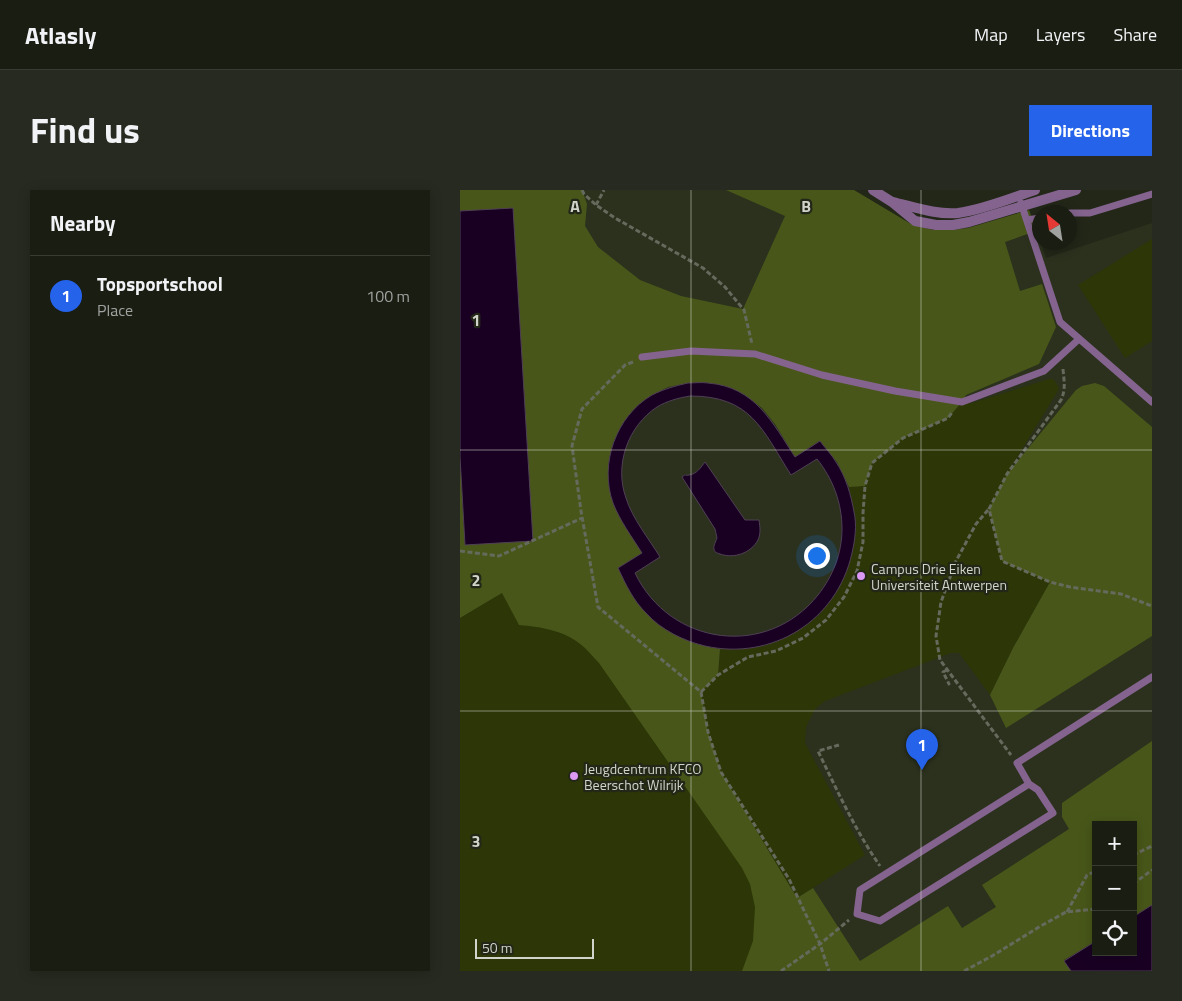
<!DOCTYPE html>
<meta charset="utf-8">
<style>
body{margin:0;font-family:"Titillium Web",sans-serif;background:#272a20;color:#f1f3f6}
.controls{position:absolute;right:15px;bottom:15px;display:grid;overflow:hidden;border-radius:0px;box-shadow:0 2px 12px #0003}
.controls button{width:45px;height:45px;display:grid;place-items:center;padding:0;border:0;border-bottom:1px solid #383b32;background:#1a1d12;color:#f1f3f6;font:25px sans-serif}
.compass{position:absolute;left:572px;top:15px;width:45px;height:45px;border-radius:50%;background:#1a1d12;box-shadow:0 2px 12px #0003;rotate:330deg}
.scale{position:absolute;left:15px;bottom:12px;width:119px;box-sizing:border-box;padding-left:5px;border:2px solid #d1d4ca;border-top:0;font-size:14px;line-height:18px;white-space:nowrap;color:#d1d4ca;-webkit-text-stroke:4px #222718;paint-order:stroke}
.you{position:absolute;left:356px;top:365px;width:18px;height:18px;margin:-12px;border:4px solid #fff;border-radius:50%;background:#1a73e8;box-shadow:0 0 0 8px #1a73e833}
.badge{display:grid;place-items:center;width:32px;height:32px;border-radius:50%;background:#2563eb;color:#fff;font-size:16px;font-weight:700}
.pin{position:absolute;translate:-50% -41px;filter:drop-shadow(0 1px 2px #0008)}
.pin::after{content:'';position:absolute;top:26px;width:18px;height:15px;background:inherit;clip-path:polygon(0 0,100% 0,50% 100%)}
.list{margin:0;padding:0;list-style:none}
h2{display:flex;justify-content:space-between;align-items:center;height:65px;margin:0;padding:0 20px;font-size:21px}
h2 small{font-size:16px;font-weight:400;color:#9fa29f}
.list li{display:grid;grid-template-columns:32px 1fr auto;gap:15px;align-items:center;box-sizing:border-box;height:80px;padding:0 20px;border-top:1px solid #383b32}
.list b{display:block;font-size:19px;white-space:nowrap}
.list p{margin:0;font-size:16px;white-space:nowrap;color:#9fa29f}
.list em{font-size:16px;font-style:normal;color:#9fa29f}
.icon{flex:none;width:28px;height:28px;fill:none;stroke:currentColor;stroke-width:2;stroke-linecap:round;stroke-linejoin:round}
.map{position:relative;flex:none;width:692px;height:781px;overflow:hidden;border-radius:0px}
header{display:flex;align-items:center;gap:30px;box-sizing:border-box;height:70px;padding:0 25px;background:#1a1d12;border-bottom:1px solid #383b32}
header strong{font-size:24px}
nav{display:flex;gap:28px;margin-inline-start:auto;font-size:18px}
.intro{display:flex;align-items:center;justify-content:space-between;box-sizing:border-box;height:120px;padding:0 30px}
h1{margin:0;font-size:35px}
.button{padding:12px 22px;border-radius:0px;background:#2563eb;color:#fff;font-size:18px;font-weight:700}
main{display:flex;gap:30px;padding:0 30px}
aside{flex:1;background:#1a1d12;border-radius:0px;box-shadow:0 2px 12px #0003}
.map>svg:first-child{display:block}
.built{fill:#2b311d;fill-rule:evenodd}
.green{fill:#2c3607}
.forest{fill:#485719}
.water{fill:#190023;stroke:#504055;fill-rule:evenodd}
.lines{fill:none;stroke-linecap:round;stroke-linejoin:round}
.path{stroke:#656a5d;stroke-width:3;stroke-dasharray:5 2.5;stroke-linecap:butt}
.service{stroke:#84648f;stroke-width:7}
.minor{stroke:#84648f;stroke-width:10}
.grid{fill:none;stroke:#d1d4ca;stroke-width:1;stroke-opacity:0.55}
.poi-dot{fill:#dc99f4;stroke:#222718;stroke-width:2}
.labels{text-anchor:middle;dominant-baseline:central;stroke-width:4.5;stroke-linejoin:round;paint-order:stroke}
.poi-label{font-size:14px;fill:#d1d4ca;stroke:#222718;text-anchor:start}
.grid-label{font-size:16px;text-anchor:middle;font-weight:bold;fill:#d1d4ca;stroke:#222718;stroke-width:4.5;stroke-linejoin:round;paint-order:stroke}
</style>
<header>
<strong>Atlasly</strong>
<nav><a>Map</a><a>Layers</a><a>Share</a></nav>
</header>
<div class="intro"><h1>Find us</h1><a class="button">Directions</a></div>
<main>
<aside>
<h2>Nearby<small></small></h2>
<ul class="list">
<li><span class="badge">1</span><div><b>Topsportschool</b><p>Place</p></div><em>100 m</em></li>
</ul>
</aside>
<div class="map">
<svg width="692" height="781" viewBox="0 0 692 781">
<rect width="100%" height="100%" fill="#222718"/>
<path class="built" d="M0,0h392l69,40 31,1 16,-2 62,-18 16,47 106,-35v748h-402l-191,-413 -99,60zM636,635h37v127h-37z"/>
<g class="green">
<polygon points="692,49 692,151 665,168 618,95"/>
<polygon points="589,189 593,189 597,194 599,199 547,284 529,319 542,371 590,392 553,458 530,505 499,463 491,463 365,511 355,519 346,537 345,553 405,665 337,708 261,582 248,542 241,502 258,485 260,459 287,459 314,453 338,441 360,424 395,324 389,297 405,296 412,273 443,248 488,228 502,212 512,213"/>
<polygon points="100,368 322,743 290,781 0,781 0,428"/>
</g>
<g class="forest">
<path d="M0,0h122l5,14 -2,22 13,21 42,33 41,16 62,13 42,-93 -59,-26h128l57,34 22,6h19l16,-2 61,-18 7,21 -31,11 15,49 22,-7 14,43 -17,37 -73,31 -4,7 -14,16 -45,20 -31,25 -7,23 -16,1 -12,-25 -18,-21 -24,16 -20,-33 -13,-16 -16,-12 -58,-13 -20,4 -18,9 -28,29 -9,18 -4,20v20l4,19 9,18 20,33 -24,15 75,75 27,6 -2,26 -17,17 7,40 13,40 76,126 16,-10 47,73 88,-55 14,22 34,-21 -14,-22 87,-56 -7,-12v-14l90,-62v164l-19,12v-92h-37v116l-32,19 7,11h-329l11,-30 2,-34 -5,-23 -8,-16 -143,-205c-5,-5 -9,-10 -14,-15 -18,-17 -42,-21 -66,-23l-17,-32 -42,25v-161l5,88 48,-337 -53,3z"/>
<polygon points="635,193 644,196 692,237 692,446 546,538 530,505 553,458 590,392 542,371 529,319 547,284 616,200 622,196"/>
</g>
<g class="water">
<polygon points="53,18 73,351 5,355 0,267 0,21"/>
<path d="M228,193c7,0 13,-1 20,0 47,4 64,39 87,74l25,-16c5,7 12,14 16,21 10,15 15,33 18,50 3,13 1,28 -2,41 -15,68 -80,108 -147,93 -21,-5 -44,-16 -59,-33 -13,-13 -20,-28 -28,-45l24,-15c-10,-16 -22,-32 -29,-50 -14,-39 3,-87 39,-108 12,-6 23,-9 36,-12zM230,206c61,0 72,33 101,79l26,-16c16,20 25,44 25,70 0,24 -9,47 -24,66 -51,64 -148,51 -183,-22l25,-16c-11,-18 -28,-39 -34,-59 -12,-33 2,-72 31,-91 10,-6 21,-9 33,-11z"/>
<path d="M245,272l40,58h14c1,7 2,13 -1,20 -7,13 -24,19 -38,14 -3,-1 -6,-2 -6,-5 -1,-3 2,-8 3,-11l-2,-9 -33,-52c6,-4 0,-1 7,-2 8,-1 12,-8 16,-13z"/>
<polygon points="692,715 692,781 611,781 604,771 636,751 636,762 673,762 673,727"/>
</g>
<g class="lines">
<g class="path">
<polyline points="122,0 124,4 136,15 155,28 243,78 265,97 284,120 292,154"/>
<polyline points="136,15 144,0"/>
<polyline points="173,172 165,175 122,219 112,256 121,321 138,417 241,502 248,542 261,582 329,689 360,754 369,781"/>
<path d="M603,179c1,12 3,20 -2,31l-54,74 -18,35 13,52 48,21 20,5 51,7 31,12"/>
<polyline points="528,320 516,334 496,371 481,412 476,446 480,470 551,565"/>
<polyline points="0,361 39,366 122,328"/>
<polyline points="487,480 483,482 489,494 488,494"/>
<polyline points="241,502 258,485 288,467 316,461 343,448 366,430 384,407 397,381 403,352 403,323 405,296 412,273 443,248 488,228 493,221"/>
<path d="M379,555l-21,6c19,39 37,79 62,115"/>
<polyline points="673,665 692,656"/>
<polyline points="673,694 692,680"/>
<polyline points="607,722 627,685 636,681"/>
<polyline points="321,781 360,754 389,730"/>
<polyline points="504,781 532,766 579,737 606,722 636,719"/>
</g>
<g class="service">
<polyline points="561,13 600,132 692,212"/>
<polyline points="610,23 630,23 692,4"/>
<polyline points="567,30 580,28"/>
<polyline points="182,167 231,161 295,164 362,185 435,201 502,212 584,181 619,149"/>
<polyline points="569,594 400,700 397,724 420,731 593,623 578,600 569,594 557,573 692,487"/>
</g>
<g class="minor">
<polyline points="413,0 432,12 455,31 476,35 493,35 509,32 616,0"/>
<path d="M433,12c21,5 44,13 65,11 24,-3 54,-15 77,-23"/>
</g>
</g>
<path class="grid" d="M231,0v781M461,0v781M0,260h692M0,521h692"/>
<g class="poi-dot">
<circle cx="401" cy="386" r="5"/>
<circle cx="114" cy="586" r="5"/>
</g>
<g class="labels">
<g class="poi-label">
<text x="411" y="378">Campus Drie Eiken<tspan x="411" dy="16">Universiteit Antwerpen</tspan></text>
<text x="124" y="578">Jeugdcentrum KFCO<tspan x="124" dy="16">Beerschot Wilrijk</tspan></text>
</g>
</g>
<g class="grid-label">
<text x="115" y="22">A</text>
<text x="346" y="22">B</text>
<text x="16" y="136">1</text>
<text x="16" y="396">2</text>
<text x="16" y="657">3</text>
</g>
</svg>
<div class="controls">
<button>+</button>
<button>−</button>
<button><svg class="icon" aria-label="locate" viewBox="0 0 24 24"><circle cx="12" cy="12" r="6"/><path d="M12 2v4M12 18v4M2 12h4M18 12h4"/></svg></button>
</div>
<svg class="compass" viewBox="-18 -18 36 36"><path d="M0-13l5 13h-10z" fill="#e53935"/><path d="M0 13l5-13h-10z" fill="#9fa29f"/></svg>
<div class="scale">50 m</div>
<div class="you"></div>
<div class="pin badge" style="left:462px;top:580px">1</div>
</div>
</main>
